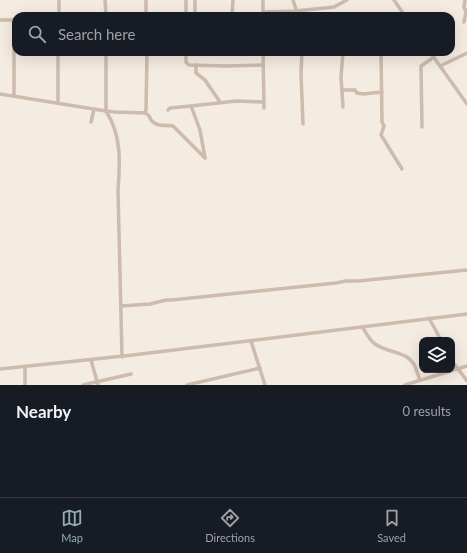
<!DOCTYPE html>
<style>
body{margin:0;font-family:Lato,sans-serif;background:#20242c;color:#f1f3f6}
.controls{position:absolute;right:12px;bottom:12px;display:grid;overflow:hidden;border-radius:8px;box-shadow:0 4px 16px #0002}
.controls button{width:36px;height:36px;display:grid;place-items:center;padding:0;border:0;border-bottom:1px solid #363941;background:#171b24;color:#f1f3f6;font:20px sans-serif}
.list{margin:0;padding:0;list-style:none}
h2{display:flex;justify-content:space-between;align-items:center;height:52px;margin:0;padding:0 16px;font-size:17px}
h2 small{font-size:13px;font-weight:400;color:#9ea1a6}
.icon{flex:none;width:22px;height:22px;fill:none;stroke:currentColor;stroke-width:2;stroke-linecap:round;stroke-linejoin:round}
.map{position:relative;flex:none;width:467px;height:385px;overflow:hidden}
.search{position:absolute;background:#171b24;box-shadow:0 4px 16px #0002;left:12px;right:12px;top:12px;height:44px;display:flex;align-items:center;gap:10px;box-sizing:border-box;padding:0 14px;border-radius:12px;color:#9ea1a6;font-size:15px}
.sheet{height:112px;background:#171b24}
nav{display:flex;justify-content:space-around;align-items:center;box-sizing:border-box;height:56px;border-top:1px solid #363941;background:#171b24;font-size:11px;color:#9ea1a6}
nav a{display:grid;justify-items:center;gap:2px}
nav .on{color:#92aeb2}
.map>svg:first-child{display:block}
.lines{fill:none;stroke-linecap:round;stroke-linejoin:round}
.minor{stroke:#cdbbac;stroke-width:3.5}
</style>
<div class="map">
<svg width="467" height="385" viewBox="0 0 467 385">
<rect width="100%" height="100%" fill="#f4ebe1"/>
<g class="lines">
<g class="minor">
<polyline points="59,0 59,16"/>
<polyline points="105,0 106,16"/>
<polyline points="146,0 146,16"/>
<polyline points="186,0 186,16"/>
<polyline points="195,0 195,16"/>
<polyline points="293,0 298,16"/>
<polyline points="394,0 405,16"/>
<polyline points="263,12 296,11 334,7 347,0"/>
<polyline points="232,16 233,0"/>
<polyline points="263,16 263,0"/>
<polyline points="0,20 15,20"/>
<polyline points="464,22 466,12 464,7 465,0"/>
<polyline points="58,52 58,103"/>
<polyline points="186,52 186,62 189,65 226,66 263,65"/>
<polyline points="263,52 264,108"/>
<polyline points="302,52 301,74 303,124"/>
<polyline points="381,52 382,122 384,126 381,135 402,169"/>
<polyline points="430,52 467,104"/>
<polyline points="196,65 196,73 205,80 220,102"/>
<polyline points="440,66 467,53"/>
<polyline points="342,90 355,90 357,93 363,94 382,92"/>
<polyline points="0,94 106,111 106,52"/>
<polyline points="14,96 14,20"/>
<polyline points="343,107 341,77 343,52"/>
<polyline points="168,110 170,108 191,106"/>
<path d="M145,113c5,2 4,3 6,7 5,7 15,5 22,6l32,32"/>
<polyline points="91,122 94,109"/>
<polyline points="422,127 421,66 434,57"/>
<polyline points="205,158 200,130 191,106 236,101 263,102"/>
<polyline points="121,306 150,304 166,300 172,300 336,283 346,281 358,281 467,270"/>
<polyline points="429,318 441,340"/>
<path d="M362,327c5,6 7,13 13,17 16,11 37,6 42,28 1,4 3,4 2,8"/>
<polyline points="251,341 265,385"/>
<path d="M122,357l-4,-166c2,-28 4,-55 -12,-80l9,1 30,1 1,-3 1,-58"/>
<polyline points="91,360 98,385"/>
<polyline points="452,361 467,381"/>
<polyline points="0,369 133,355 467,314"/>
<polyline points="25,385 25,367"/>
<polyline points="83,385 131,374"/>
<polyline points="187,385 260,368"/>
<polyline points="405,385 467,366"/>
</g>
</g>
</svg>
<div class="controls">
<button><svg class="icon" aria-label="layers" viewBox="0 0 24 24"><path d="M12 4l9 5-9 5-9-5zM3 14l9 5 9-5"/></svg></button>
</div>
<div class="search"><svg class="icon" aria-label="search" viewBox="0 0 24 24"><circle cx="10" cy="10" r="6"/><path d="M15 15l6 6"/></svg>Search here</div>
</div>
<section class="sheet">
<h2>Nearby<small>0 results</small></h2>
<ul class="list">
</ul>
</section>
<nav>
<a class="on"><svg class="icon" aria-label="map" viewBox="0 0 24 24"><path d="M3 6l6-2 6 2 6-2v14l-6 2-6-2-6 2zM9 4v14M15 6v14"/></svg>Map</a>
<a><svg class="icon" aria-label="directions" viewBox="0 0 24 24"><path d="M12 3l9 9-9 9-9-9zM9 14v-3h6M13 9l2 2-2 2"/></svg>Directions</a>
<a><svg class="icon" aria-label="saved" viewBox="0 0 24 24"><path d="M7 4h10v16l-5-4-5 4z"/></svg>Saved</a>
</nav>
